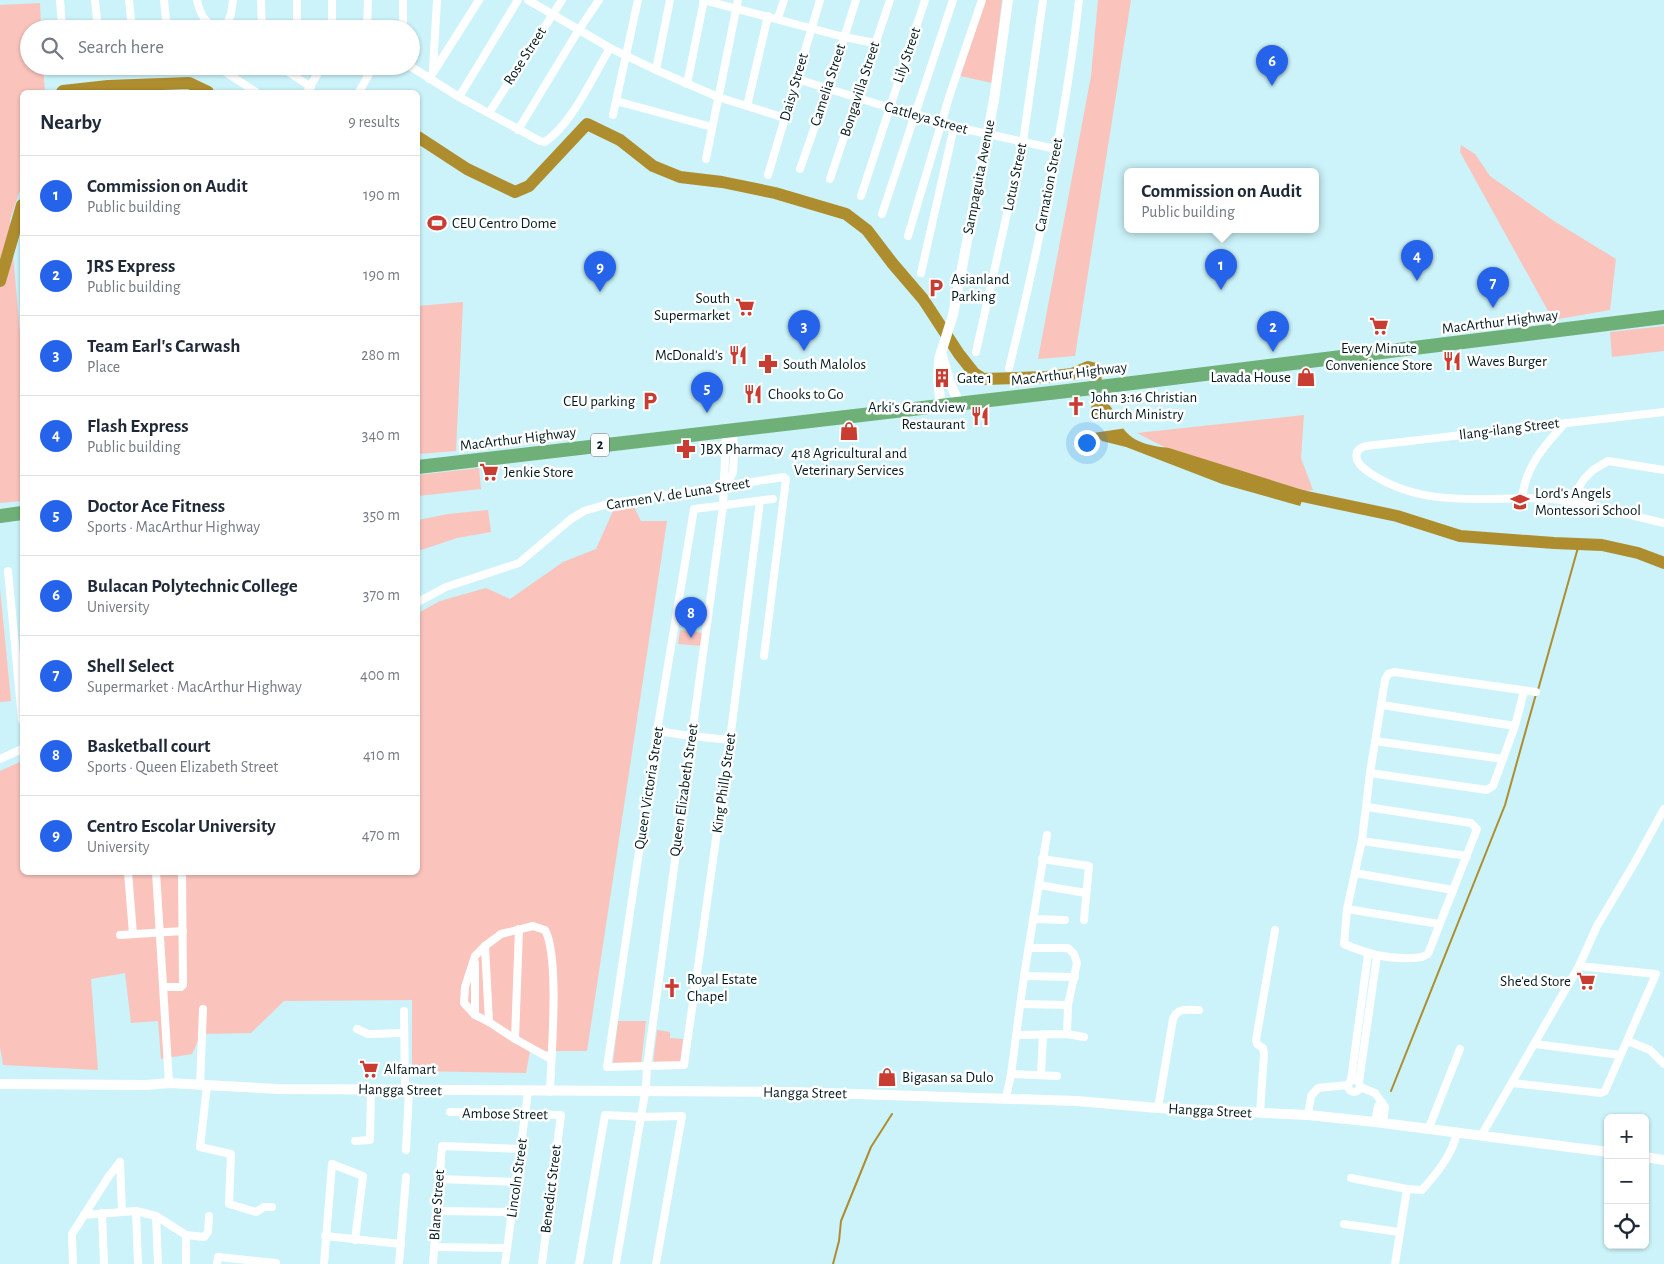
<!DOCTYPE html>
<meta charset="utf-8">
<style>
body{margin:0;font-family:"Alegreya Sans",sans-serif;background:#f6f6f7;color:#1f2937}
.controls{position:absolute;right:15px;bottom:15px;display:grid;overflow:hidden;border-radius:8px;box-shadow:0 1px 4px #0004}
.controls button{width:45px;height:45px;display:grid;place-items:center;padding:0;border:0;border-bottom:1px solid #e0e1e3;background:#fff;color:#1f2937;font:25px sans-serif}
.you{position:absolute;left:1086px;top:442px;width:18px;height:18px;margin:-12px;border:4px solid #fff;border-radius:50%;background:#1a73e8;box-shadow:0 0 0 8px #1a73e833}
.badge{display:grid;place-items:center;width:32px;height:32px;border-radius:50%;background:#2563eb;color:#fff;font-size:16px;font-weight:700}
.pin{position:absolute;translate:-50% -41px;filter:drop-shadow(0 1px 2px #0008)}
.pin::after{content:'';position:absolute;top:26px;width:18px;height:15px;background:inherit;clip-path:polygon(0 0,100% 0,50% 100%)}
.popup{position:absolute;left:1124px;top:168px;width:195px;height:65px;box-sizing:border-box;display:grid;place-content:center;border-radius:8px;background:#fff;filter:drop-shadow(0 1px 4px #0005);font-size:16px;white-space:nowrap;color:#747a83}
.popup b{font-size:19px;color:#1f2937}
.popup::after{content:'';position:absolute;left:50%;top:100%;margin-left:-10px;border:10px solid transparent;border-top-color:#fff}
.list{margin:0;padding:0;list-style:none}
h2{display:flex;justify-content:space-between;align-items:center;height:65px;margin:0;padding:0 20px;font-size:21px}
h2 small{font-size:16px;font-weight:400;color:#747a83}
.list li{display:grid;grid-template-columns:32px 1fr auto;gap:15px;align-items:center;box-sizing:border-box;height:80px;padding:0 20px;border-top:1px solid #e0e1e3}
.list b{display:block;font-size:19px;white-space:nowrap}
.list p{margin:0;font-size:16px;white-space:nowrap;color:#747a83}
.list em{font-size:16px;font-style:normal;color:#747a83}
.icon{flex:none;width:28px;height:28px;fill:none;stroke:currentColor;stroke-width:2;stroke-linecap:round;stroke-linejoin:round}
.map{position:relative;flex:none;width:1664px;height:1264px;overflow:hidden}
.search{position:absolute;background:#fff;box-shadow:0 1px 4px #0004;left:20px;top:20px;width:400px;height:55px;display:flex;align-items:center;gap:12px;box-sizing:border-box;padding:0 18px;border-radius:28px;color:#747a83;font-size:19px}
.panel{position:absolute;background:#fff;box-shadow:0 1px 4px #0004;left:20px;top:90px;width:400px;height:785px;border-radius:8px}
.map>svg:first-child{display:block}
.green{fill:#fac4bc}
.water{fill:#ae8d2e}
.pier{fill:#cbf3f9}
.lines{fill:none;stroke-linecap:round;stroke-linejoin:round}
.stream{stroke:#ae8d2e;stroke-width:2}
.river{stroke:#ae8d2e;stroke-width:12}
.street{stroke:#fff;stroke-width:8}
.secondary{stroke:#fff;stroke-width:10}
.highway{stroke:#6fb079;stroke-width:14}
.labels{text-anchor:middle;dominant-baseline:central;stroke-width:5;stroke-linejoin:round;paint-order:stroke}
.shield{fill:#fff;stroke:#4f5f62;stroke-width:1}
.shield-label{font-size:14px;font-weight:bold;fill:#031b1e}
.street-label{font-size:15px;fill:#031b1e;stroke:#fff}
.poi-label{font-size:15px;fill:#031b1e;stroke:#fff;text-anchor:start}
</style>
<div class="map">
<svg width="1664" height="1264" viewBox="0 0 1664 1264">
<rect width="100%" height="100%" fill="#cbf3f9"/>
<g class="green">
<polygon points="986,0 1002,0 992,83 960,76"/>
<polygon points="1098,0 1131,0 1075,356 1038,359 1091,76"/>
<polygon points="40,3 41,29 29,29 29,66 43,66 45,92 22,92 22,184 10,220 22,356 22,407 21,407 22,426 22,501 0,503 0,5"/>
<polygon points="1461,145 1475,154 1490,176 1554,221 1616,259 1610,310 1553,320 1460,152"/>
<polygon points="463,302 456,451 418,454 418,306"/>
<polygon points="1664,326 1664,351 1612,357 1610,332"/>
<polygon points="1304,415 1301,458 1313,490 1306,491 1166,448 1137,433"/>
<polygon points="479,468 481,489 418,496 418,475"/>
<polygon points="634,507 641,521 667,521 587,1051 530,1051 526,1073 412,1071 412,1000 284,1001 251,1033 201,1034 192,1054 161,1059 158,1021 131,1023 125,973 91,979 98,1070 3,1065 0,1047 0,771 22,761 22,872 418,872 418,613 440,601 486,588 510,599 563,562 596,549 613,511"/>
<polygon points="488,510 491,532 457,538 418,551 418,520 448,514"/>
<polygon points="0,588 11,701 0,702"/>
<polygon points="680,630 704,633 703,646 678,644"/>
<polygon points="618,1021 646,1021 641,1065 613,1063"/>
<polygon points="657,1030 670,1032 670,1038 683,1039 680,1063 653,1064"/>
</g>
<path class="water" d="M1083,365c8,0 14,1 18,8l3,26c11,11 11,17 19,29 10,15 29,18 46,20l137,43 -6,15 -78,-22 -96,-37 -24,-6 -6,-6 -5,-25 4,-35 -4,-4h-7z"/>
<polygon class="pier" points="1121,417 1127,428 1093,433 1090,421"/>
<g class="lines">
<g class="stream">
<polyline points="1538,690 1579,544"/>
<polyline points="1391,1091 1505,805 1536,694"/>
<polyline points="833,1264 839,1241 841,1221 871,1147 892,1114"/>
</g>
<g class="river">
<polyline points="62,92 63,91 108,86 189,83 208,92"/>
<polyline points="418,137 467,169 515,192 529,186 587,124 620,140 653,166 680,177 722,182 775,193 846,214 867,230 893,264 923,299 959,354 974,373 983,379 1047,377 1072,374 1088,367 1096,369 1098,372"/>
<polyline points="0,281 22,205"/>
<polyline points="1288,493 1397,516 1460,536 1554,543 1602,545 1638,553 1664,563"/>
</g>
<g class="street">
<polyline points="60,0 62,29"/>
<polyline points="95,0 98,29"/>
<polyline points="129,0 132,29"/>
<polyline points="164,0 167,29"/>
<path d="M197,0c3,14 7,22 21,29"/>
<polyline points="261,0 262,29"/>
<polyline points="297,0 297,29"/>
<polyline points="332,0 332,29"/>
<polyline points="403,0 403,29"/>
<polyline points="528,0 610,48 656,70 718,97 785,118"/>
<polyline points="703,0 844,37 875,43"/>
<polyline points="778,18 784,0"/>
<polyline points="225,29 231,14 233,0"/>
<polyline points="367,29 368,0"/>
<polyline points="216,66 256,92"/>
<polyline points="279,66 311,87"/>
<path d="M410,66l49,31 81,44 5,1c27,-18 48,-66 65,-94"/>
<polyline points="433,69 437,0"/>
<polyline points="656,70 670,0"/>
<polyline points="429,79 479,0"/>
<polyline points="797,79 942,124 1056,149"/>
<polyline points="687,84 704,0"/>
<polyline points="307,92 322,66"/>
<polyline points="359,92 369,74 369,66"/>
<polyline points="459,97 518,0"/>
<polyline points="616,101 712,127"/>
<polyline points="747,106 768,16"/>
<polyline points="489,113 562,0"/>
<polyline points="613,115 638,0"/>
<polyline points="518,130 578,31 599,0"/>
<polyline points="706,159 738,0"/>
<polyline points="800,169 828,89 856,0"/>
<polyline points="768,175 820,0"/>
<polyline points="830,179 890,0"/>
<polyline points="861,196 925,0"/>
<polyline points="882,214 953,0"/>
<polyline points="908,236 950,94 982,0"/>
<polyline points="921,273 954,127"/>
<polyline points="976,352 1023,142 1043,0"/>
<path d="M1009,368c30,-121 56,-244 70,-368"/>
<path d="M1664,412l-298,34c-3,1 -7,2 -9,6 -3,10 6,16 13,21 57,38 119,22 182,26 17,1 33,5 49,9 21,5 42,10 63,15"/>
<polyline points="724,488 733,473 734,456 733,430"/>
<path d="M1522,499c3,-32 22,-53 43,-76"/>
<path d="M760,501l-30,239 -46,325 -77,2 50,-336 37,-222c27,-3 52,-7 79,-10"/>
<polyline points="1572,501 1574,495 1584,479 1593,470 1608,461 1664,470"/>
<polyline points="8,571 22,720"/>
<polyline points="418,602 446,587 519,563 571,519 584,511 608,504 784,477 786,479 764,656"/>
<polyline points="1382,705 1515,726"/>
<polyline points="657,731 691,736 730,740"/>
<polyline points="1375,741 1503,759"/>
<polyline points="0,759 22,749"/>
<polyline points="1370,773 1487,790 1493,786 1515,726 1524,691"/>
<path d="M1367,807l104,16 6,6 -49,125 -6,3c-27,4 -53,-2 -78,-13l3,-35 15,-69 8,-67 15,-93 3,-6 6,-2 142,20"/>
<polyline points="1362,841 1467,856"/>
<polyline points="1042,859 1089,866 1084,920"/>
<polyline points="128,872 133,934"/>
<polyline points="156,872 169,1083"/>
<polyline points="1355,873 1453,890"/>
<polyline points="1039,885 1086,893"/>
<polyline points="1347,909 1439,924"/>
<polyline points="1033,919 1065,920"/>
<polyline points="120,935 183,931"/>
<polyline points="485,946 489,1022"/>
<polyline points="1029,948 1068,948 1074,954 1077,963 1068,1005 1067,1034"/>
<polyline points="475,963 475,1015"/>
<polyline points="1024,976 1075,977"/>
<polyline points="164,987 181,987 183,985 182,872"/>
<polyline points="1021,1004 1068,1005"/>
<polyline points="404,1011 405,1090"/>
<polyline points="357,1029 368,1034 404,1033"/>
<polyline points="1017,1035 1067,1034 1084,1037"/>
<polyline points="515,1039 519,929"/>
<polyline points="1628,1041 1650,1050 1664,1064"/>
<polyline points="1535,1044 1620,1055"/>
<polyline points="1011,1074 1057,1076"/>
<polyline points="1041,1075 1043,1034"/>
<polyline points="1351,1080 1368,954"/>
<circle cx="1354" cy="1086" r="6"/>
<polyline points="1359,1082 1377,956"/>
<polyline points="1512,1083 1601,1093 1605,1091 1656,974 1579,966"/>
<polyline points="200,1086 203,1009"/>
<polyline points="207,1086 200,1147 231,1154 229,1204 256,1212 264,1207 272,1207"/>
<polyline points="1360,1087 1375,1093 1385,1107 1383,1123"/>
<path d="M550,1092c1,-35 10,-135 -5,-162l-12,-4 -32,8 -16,12 -10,10 -10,31 -1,16 11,12 14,7 26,17 36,20"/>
<polyline points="1006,1098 1011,1074 1024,976 1047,835"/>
<path d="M1158,1108l15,-89c5,-12 14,-9 26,-9"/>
<polyline points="450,1112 561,1115 542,1264"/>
<polyline points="1260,1113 1264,1054 1263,1048 1257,1044 1256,1040 1275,930"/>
<polyline points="1308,1115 1311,1096 1318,1088 1348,1085"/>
<polyline points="1375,1122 1378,1106 1382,1102"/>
<polyline points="1428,1130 1460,1049"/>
<polyline points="1481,1136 1579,966 1597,926 1635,862 1664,809"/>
<polyline points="355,1141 370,1140 371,1089"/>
<polyline points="406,1150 409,1090"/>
<polyline points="120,1162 122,1212"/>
<path d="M1351,1178l56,11 15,1c15,-17 30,-35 35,-57"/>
<polyline points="439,1179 516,1182"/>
<polyline points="136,1211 138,1264"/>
<polyline points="437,1211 512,1212"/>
<polyline points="102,1213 104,1264"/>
<polyline points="84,1215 136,1211 156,1216 186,1235 204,1237 208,1232 209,1216"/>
<polyline points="156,1216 158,1264"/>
<polyline points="1344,1224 1399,1232"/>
<polyline points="186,1235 186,1264"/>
<polyline points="325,1236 401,1244"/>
<polyline points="434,1247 507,1248"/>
<polyline points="73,1264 72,1234 109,1176 120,1162"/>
<polyline points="217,1264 218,1257 276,1263 276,1264"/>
<polyline points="324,1264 332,1164 363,1176 355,1240"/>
<polyline points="399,1264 406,1177"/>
<polyline points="433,1264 442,1146 521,1149"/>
<polyline points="505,1264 528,1092"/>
<polyline points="579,1264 605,1115 642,1117 682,1116 656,1264"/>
<polyline points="616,1264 646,1087 647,1067 723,506 726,432"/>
<polyline points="1395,1264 1407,1189"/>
</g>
<g class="secondary">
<polyline points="941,352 950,383 959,403"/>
<polyline points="941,406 938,381 939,359 953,315 994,100 1008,0"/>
<polyline points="0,1084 147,1085 169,1083 278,1089 792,1092 1077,1101 1158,1108 1308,1115 1375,1122 1608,1152"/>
<polyline points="1645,1157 1664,1160"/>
</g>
<g class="highway">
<polyline points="418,467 1084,389 1664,317"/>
<polyline points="0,516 22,513"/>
</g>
</g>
<defs>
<g id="stadium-bare" transform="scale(1.5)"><path d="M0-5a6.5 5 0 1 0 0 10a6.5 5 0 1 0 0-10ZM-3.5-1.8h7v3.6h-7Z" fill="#c93c31" stroke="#fff" stroke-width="2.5" paint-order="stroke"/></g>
<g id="parking-bare" transform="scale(1.5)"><path d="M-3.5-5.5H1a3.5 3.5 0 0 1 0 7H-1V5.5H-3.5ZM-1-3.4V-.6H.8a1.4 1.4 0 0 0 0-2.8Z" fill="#c93c31" stroke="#fff" stroke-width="2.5" paint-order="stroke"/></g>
<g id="supermarket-bare" transform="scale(1.5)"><path d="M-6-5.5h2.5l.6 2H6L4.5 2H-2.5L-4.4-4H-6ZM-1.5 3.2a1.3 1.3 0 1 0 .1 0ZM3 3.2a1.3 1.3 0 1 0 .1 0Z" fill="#c93c31" stroke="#fff" stroke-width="2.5" paint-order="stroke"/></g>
<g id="restaurant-bare" transform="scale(1.5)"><path d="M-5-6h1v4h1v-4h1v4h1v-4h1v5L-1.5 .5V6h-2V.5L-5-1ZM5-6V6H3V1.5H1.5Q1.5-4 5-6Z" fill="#c93c31" stroke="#fff" stroke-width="2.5" paint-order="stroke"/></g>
<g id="pharmacy-bare" transform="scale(1.5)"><path d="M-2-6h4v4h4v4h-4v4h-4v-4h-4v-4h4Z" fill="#c93c31" stroke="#fff" stroke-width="2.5" paint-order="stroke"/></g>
<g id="shop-bare" transform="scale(1.5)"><path d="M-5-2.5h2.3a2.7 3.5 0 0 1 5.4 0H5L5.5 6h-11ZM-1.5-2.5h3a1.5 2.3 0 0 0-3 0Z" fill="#c93c31" stroke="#fff" stroke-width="2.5" paint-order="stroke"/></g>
<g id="building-bare" transform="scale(1.5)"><path d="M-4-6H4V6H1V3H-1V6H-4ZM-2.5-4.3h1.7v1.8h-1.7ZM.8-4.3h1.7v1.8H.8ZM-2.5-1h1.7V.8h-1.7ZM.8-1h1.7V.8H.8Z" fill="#c93c31" stroke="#fff" stroke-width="2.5" paint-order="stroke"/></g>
<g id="church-bare" transform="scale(1.5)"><path d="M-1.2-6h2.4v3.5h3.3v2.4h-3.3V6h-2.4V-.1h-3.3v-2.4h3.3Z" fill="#c93c31" stroke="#fff" stroke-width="2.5" paint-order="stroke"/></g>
<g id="school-bare" transform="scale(1.5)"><path d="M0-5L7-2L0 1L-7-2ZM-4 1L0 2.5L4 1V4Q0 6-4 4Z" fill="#c93c31" stroke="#fff" stroke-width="2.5" paint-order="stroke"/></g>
</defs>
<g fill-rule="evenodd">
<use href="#stadium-bare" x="437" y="223"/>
<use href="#parking-bare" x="936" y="288"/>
<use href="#supermarket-bare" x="745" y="307"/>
<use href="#supermarket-bare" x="1379" y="326"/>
<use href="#restaurant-bare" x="738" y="355"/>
<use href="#restaurant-bare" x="1452" y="361"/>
<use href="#pharmacy-bare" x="768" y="364"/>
<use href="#shop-bare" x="1306" y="377"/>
<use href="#building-bare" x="942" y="378"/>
<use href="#restaurant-bare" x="753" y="394"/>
<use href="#parking-bare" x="650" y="401"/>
<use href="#church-bare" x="1076" y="406"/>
<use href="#restaurant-bare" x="980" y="416"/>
<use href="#shop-bare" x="849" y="431"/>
<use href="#pharmacy-bare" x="686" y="449"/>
<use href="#supermarket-bare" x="489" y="472"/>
<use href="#school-bare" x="1520" y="502"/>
<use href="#supermarket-bare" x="1586" y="981"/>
<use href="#church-bare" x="672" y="988"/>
<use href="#supermarket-bare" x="369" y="1069"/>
<use href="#shop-bare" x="887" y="1077"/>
</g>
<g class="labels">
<rect class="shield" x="591" y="433.5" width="18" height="23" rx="4"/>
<g class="shield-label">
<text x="600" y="445">2</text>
</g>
<g class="street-label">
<text transform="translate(907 55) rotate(-71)">Lily Street</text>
<text transform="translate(525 56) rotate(-57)">Rose Street</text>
<text transform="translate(828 85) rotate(-72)">Camelia Street</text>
<text transform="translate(794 87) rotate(-74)">Daisy Street</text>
<text transform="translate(860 89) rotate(-72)">Bongavilla Street</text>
<text transform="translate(926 118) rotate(16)">Cattleya Street</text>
<text transform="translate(979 177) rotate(-79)">Sampaguita Avenue</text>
<text transform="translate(1015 177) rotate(-78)">Lotus Street</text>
<text transform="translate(1049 185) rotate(-79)">Carnation Street</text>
<text transform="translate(1500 322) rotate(-7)">MacArthur Highway</text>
<text transform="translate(1069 374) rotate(-7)">MacArthur Highway</text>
<text transform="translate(1509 429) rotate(-7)">Ilang-ilang Street</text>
<text transform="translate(518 439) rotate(-7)">MacArthur Highway</text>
<text transform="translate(678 494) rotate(-9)">Carmen V. de Luna Street</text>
<text transform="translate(724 783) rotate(-82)">King Phillp Street</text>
<text transform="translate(649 788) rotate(-81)">Queen Victoria Street</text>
<text transform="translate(684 790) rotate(-82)">Queen Elizabeth Street</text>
<text transform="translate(400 1090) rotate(1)">Hangga Street</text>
<text transform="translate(805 1093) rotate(1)">Hangga Street</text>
<text transform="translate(1210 1111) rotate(3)">Hangga Street</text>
<text transform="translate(505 1114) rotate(1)">Ambose Street</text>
<text transform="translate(517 1178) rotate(-82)">Lincoln Street</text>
<text transform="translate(551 1189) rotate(-83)">Benedict Street</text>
<text transform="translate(437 1205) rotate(-86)">Blane Street</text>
</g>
<g class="poi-label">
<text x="452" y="223">CEU Centro Dome</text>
<text x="951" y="279">Asianland<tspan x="951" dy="17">Parking</tspan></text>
<text x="730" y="298" text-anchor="end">South<tspan x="730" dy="17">Supermarket</tspan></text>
<text x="1379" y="348" text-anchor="middle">Every Minute<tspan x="1379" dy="17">Convenience Store</tspan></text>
<text x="723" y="355" text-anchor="end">McDonald's</text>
<text x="1467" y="361">Waves Burger</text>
<text x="783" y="364">South Malolos</text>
<text x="1291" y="377" text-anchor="end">Lavada House</text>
<text x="957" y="378">Gate 1</text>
<text x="768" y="394">Chooks to Go</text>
<text x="1091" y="397">John 3:16 Christian<tspan x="1091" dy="17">Church Ministry</tspan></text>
<text x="635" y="401" text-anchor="end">CEU parking</text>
<text x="965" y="407" text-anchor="end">Arki's Grandview<tspan x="965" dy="17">Restaurant</tspan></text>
<text x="701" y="449">JBX Pharmacy</text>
<text x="849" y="453" text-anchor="middle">418 Agricultural and<tspan x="849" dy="17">Veterinary Services</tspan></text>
<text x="504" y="472">Jenkie Store</text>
<text x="1535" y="493">Lord's Angels<tspan x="1535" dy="17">Montessori School</tspan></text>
<text x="687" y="979">Royal Estate<tspan x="687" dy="17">Chapel</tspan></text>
<text x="1571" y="981" text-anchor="end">She'ed Store</text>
<text x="384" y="1069">Alfamart</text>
<text x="902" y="1077">Bigasan sa Dulo</text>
</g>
</g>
</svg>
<div class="controls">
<button>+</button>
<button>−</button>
<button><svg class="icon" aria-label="locate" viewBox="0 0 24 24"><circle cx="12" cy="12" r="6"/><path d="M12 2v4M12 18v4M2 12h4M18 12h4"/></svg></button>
</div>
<div class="you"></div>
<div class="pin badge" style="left:1221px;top:290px">1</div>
<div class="popup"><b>Commission on Audit</b>Public building</div>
<div class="pin badge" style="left:1273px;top:352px">2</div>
<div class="pin badge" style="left:804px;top:351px">3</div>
<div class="pin badge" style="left:1417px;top:281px">4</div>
<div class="pin badge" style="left:707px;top:413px">5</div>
<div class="pin badge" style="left:1272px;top:86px">6</div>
<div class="pin badge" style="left:1493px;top:308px">7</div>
<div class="pin badge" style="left:691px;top:638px">8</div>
<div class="pin badge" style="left:600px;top:292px">9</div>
<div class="search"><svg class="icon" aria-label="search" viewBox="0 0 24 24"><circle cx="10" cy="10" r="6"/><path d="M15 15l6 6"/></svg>Search here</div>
<section class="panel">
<h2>Nearby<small>9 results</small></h2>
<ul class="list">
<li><span class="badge">1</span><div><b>Commission on Audit</b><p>Public building</p></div><em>190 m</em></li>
<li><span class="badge">2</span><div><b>JRS Express</b><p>Public building</p></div><em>190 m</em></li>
<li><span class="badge">3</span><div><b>Team Earl's Carwash</b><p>Place</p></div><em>280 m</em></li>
<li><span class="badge">4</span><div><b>Flash Express</b><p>Public building</p></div><em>340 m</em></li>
<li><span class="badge">5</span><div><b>Doctor Ace Fitness</b><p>Sports · MacArthur Highway</p></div><em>350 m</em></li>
<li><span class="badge">6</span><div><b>Bulacan Polytechnic College</b><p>University</p></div><em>370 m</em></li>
<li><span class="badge">7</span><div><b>Shell Select</b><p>Supermarket · MacArthur Highway</p></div><em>400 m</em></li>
<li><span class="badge">8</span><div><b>Basketball court</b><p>Sports · Queen Elizabeth Street</p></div><em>410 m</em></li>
<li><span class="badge">9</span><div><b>Centro Escolar University</b><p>University</p></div><em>470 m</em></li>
</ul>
</section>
</div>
